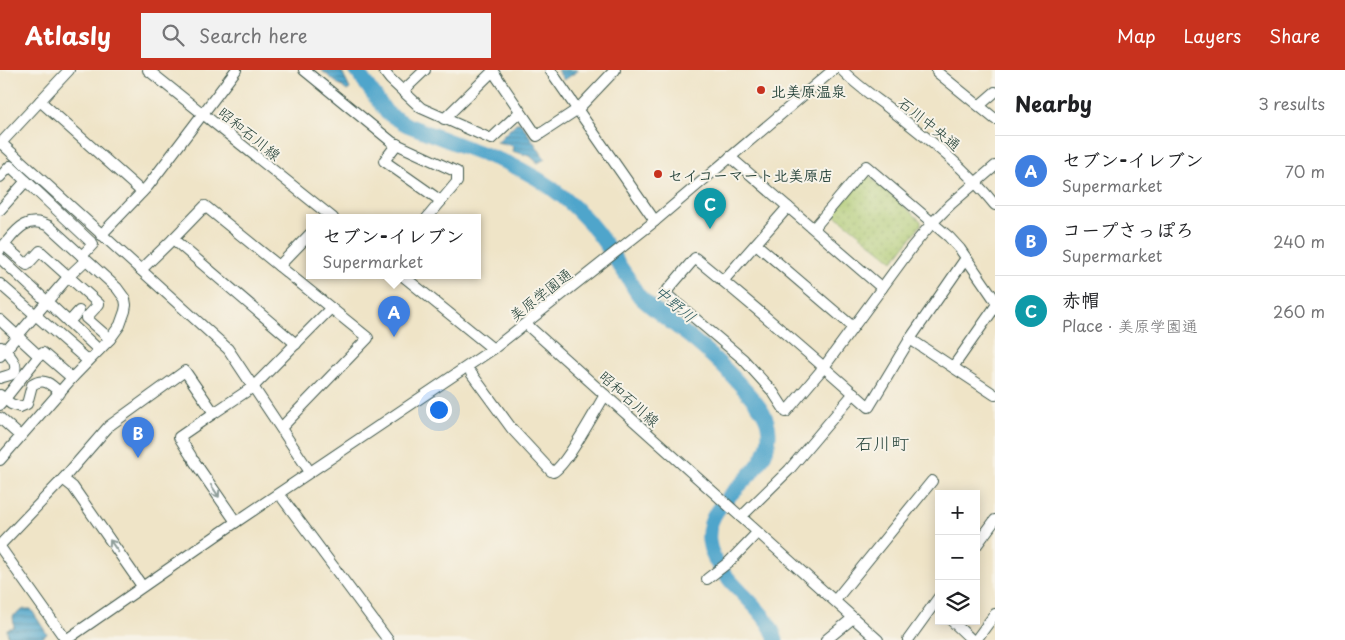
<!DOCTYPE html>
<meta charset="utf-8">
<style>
body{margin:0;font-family:"Playpen Sans","Klee One",sans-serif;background:#f2f2f2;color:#202124}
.controls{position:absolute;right:15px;bottom:15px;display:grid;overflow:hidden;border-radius:0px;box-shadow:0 2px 12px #0003}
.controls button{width:45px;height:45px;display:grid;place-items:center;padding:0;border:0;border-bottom:1px solid #e0e0e0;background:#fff;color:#202124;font:25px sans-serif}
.you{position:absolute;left:438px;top:339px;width:18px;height:18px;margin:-12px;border:4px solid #fff;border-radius:50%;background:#1a73e8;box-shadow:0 0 0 8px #1a73e833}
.badge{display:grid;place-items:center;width:32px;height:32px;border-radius:50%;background:#c8321e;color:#fff;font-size:16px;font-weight:700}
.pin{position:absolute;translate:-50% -41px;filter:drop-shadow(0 1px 2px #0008)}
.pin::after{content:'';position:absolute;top:26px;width:18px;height:15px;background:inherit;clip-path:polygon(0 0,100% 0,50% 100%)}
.popup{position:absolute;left:306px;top:144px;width:175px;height:65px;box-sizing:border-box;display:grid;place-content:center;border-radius:0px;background:#fff;filter:drop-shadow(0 1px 4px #0005);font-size:16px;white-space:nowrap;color:#757577}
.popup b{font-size:19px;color:#202124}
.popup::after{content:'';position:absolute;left:50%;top:100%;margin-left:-10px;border:10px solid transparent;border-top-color:#fff}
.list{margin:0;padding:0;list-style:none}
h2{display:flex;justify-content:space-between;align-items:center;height:65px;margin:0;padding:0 20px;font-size:21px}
h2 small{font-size:16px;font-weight:400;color:#757577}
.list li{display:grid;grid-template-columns:32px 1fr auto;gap:15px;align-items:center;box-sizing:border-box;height:70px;padding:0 20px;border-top:1px solid #e0e0e0}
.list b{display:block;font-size:19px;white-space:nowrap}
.list p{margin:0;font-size:16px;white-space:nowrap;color:#757577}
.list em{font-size:16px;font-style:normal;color:#757577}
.icon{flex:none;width:28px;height:28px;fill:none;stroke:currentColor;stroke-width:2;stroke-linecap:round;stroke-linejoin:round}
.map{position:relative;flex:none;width:995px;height:570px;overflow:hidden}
header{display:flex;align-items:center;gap:30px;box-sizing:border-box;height:70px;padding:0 25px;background:#c8321e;color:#fff}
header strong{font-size:24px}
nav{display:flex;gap:28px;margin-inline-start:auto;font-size:18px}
.search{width:350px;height:45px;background:#f2f2f2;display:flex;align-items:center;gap:12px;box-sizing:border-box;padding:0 18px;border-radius:0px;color:#757577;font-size:19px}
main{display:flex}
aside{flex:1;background:#fff}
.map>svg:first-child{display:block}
.grass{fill:url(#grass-dots);stroke:#658251}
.water{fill:url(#water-rules);stroke:#377180}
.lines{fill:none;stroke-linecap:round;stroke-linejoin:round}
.river{stroke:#4fa5cb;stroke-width:15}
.minor-casing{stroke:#3e564a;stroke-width:12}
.minor{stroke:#fff;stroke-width:10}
.oneway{stroke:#8f9e9a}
.poi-dot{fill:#c8321e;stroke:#f7f3e8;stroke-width:2}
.labels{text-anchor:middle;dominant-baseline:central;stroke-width:4;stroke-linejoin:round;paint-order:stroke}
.poi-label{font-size:15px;font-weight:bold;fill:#1f3d34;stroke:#f7f3e8;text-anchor:start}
.street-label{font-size:15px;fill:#1f3d34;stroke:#f7f3e8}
.water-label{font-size:16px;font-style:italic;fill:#2d5c61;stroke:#f7f3e8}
.quarter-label{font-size:18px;fill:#1f3d34;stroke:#f7f3e8}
</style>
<header>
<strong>Atlasly</strong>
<div class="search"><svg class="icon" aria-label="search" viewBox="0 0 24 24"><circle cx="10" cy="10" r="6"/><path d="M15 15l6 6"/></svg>Search here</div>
<nav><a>Map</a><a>Layers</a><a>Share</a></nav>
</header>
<main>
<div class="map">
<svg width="995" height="570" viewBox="0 0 995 570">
<defs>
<pattern id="grass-dots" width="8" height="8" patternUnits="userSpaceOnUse" patternTransform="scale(1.25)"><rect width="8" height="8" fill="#abc86e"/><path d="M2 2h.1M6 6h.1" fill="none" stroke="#8ba45b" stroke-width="1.8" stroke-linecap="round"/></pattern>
<pattern id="water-rules" width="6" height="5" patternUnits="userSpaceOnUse" patternTransform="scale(1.25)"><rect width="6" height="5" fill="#4fa5cb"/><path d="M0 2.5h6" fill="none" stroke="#4188a6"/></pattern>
</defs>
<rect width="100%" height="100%" fill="#f7f3e8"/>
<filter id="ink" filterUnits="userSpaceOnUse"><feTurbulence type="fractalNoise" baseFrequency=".02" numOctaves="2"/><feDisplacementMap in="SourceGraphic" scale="10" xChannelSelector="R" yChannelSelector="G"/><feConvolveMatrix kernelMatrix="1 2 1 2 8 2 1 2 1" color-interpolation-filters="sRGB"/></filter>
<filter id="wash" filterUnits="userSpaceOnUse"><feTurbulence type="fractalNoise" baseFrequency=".0096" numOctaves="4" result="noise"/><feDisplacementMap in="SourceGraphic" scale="20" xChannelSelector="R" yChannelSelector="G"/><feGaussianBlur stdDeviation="1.12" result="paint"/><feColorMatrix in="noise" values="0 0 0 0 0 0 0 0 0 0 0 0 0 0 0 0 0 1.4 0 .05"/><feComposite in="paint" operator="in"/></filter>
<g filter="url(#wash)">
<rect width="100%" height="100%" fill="#efe4c7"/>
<polygon class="grass" points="868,105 921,151 921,155 893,191 833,143 864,106"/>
<g class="water">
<polygon points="321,0 341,0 350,19 347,21"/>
<polygon points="557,0 579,0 564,10"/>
<polygon points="516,53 521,53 545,89 538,93 530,86 512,81 513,76 497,72"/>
<polygon points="24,539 31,539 47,564 40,570 8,570 7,559 14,557 13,546"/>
</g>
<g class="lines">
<path class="river" d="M356,0l31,43 20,12 100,38c42,18 74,44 100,83 6,10 12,19 19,29 5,7 8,15 14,22 17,16 38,30 56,45 18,15 34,31 49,48 11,13 23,24 24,42 2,47 -65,64 -60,109 5,40 56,61 67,99"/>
</g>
</g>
<g filter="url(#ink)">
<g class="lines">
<g class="minor-casing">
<g id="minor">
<polyline points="148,0 333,148"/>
<polyline points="304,0 392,72 457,102 457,112 427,148"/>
<polyline points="383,0 390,9 421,38 491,69 520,42"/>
<polyline points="492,0 537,66 578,39 615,0"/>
<polyline points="550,0 655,151"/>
<path d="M842,0c14,15 31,26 48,39 37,29 75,58 105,96"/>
<polyline points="937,0 937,2 995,49"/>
<polyline points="403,21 425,0"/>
<polyline points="40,31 142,122"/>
<polyline points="980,35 995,22"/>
<polyline points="444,49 493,1"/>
<polyline points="1,73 228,279 310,402"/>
<polyline points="0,74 69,0"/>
<polyline points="397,74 384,91 441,131"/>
<polyline points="730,87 882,218"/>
<polyline points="0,107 10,96 26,111"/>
<polyline points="0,140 26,111 93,174 82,186"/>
<polyline points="814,158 866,96 949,167 960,179 995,230"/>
<polyline points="101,165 148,116 236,0"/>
<polyline points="173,169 205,136 279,196"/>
<polyline points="756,174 853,257"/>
<polyline points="4,175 27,195 40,181 99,234 86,248 110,269"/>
<path d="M0,180c15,-17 24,-36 49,-24l68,62 8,11 1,6 -1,6 -5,14 -10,14 -38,39 -72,82"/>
<polyline points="0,188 99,280"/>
<path d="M966,188l-56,81 -41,68c-57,-51 -115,-101 -174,-149l-30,35 78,66 30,33 13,20 38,-45 88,-120 20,-24 19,-19 44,-38"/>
<polyline points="141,200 173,169 296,274"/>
<polyline points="403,206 493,279"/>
<polyline points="723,211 788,137"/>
<polyline points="0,214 88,291"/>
<polyline points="0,250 39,286 43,283 72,308"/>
<polyline points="69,252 79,241"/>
<polyline points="526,254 878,570"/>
<polyline points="910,269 995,325"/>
<polyline points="0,286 69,206 86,190"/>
<polyline points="953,297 995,237"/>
<path d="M471,303l41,56 39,42 2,1c13,-6 42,-61 52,-77"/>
<path d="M0,308c4,-2 9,-2 12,-4 10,-8 -5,-22 -11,-27"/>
<path d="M0,325l11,9 9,3 7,-3 5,-19c12,-8 19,-1 28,8"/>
<polyline points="0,335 39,286"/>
<polyline points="0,348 20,366"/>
<polyline points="281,358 368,268 279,196 310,164"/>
<polyline points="191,386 179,367 214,343"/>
<polyline points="194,391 236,452"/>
<polyline points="63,409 73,417 142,516"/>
<polyline points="283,429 388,570"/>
<polyline points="741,447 789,400 854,323"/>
<polyline points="0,475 63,409 109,356 185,301 214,343 253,317 331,238"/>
<polyline points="976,476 995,450"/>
<polyline points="0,477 66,570"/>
<polyline points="707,509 729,492 757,463"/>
<polyline points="837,528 932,411"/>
<polyline points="952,551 972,570"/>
<polyline points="66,570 236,452 493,279 655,151 833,0"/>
<polyline points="826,570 853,548"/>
<polyline points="908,570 939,527"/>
<polyline points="976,570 995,544"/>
</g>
</g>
<use href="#minor" class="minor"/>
</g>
<defs><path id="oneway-shaft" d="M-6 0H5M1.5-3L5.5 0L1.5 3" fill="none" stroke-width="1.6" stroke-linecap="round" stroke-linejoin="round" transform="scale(1.25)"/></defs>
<g class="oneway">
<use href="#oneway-shaft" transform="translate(215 421) rotate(56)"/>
<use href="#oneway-shaft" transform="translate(114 476) rotate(-125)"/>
</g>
</g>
<g class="poi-dot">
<circle cx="761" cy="20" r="5"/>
<circle cx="658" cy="104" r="5"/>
</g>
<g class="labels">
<g class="poi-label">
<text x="771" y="20">北美原温泉</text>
<text x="668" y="104">セイコーマート北美原店</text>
</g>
<g class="street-label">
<text transform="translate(930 53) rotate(39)">石川中央通</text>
<text transform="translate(250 63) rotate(39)">昭和石川線</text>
<text transform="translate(540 224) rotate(-38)">美原学園通</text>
<text transform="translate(630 328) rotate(42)">昭和石川線</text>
</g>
<g class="water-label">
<text transform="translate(676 233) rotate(40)">中野川</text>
</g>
<g class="quarter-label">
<text x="882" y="372">石川町</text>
</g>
</g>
</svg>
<div class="controls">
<button>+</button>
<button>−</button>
<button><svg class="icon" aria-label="layers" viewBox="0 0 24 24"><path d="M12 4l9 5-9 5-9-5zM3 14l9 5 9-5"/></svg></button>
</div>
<div class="you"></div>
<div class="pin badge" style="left:394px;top:267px;background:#3f7fe0">A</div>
<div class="popup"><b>セブン-イレブン</b>Supermarket</div>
<div class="pin badge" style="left:138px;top:388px;background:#3f7fe0">B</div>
<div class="pin badge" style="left:710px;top:159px;background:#0f9aa8">C</div>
</div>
<aside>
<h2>Nearby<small>3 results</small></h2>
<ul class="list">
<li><span class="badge" style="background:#3f7fe0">A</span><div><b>セブン-イレブン</b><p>Supermarket</p></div><em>70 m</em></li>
<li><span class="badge" style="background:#3f7fe0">B</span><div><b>コープさっぽろ</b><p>Supermarket</p></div><em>240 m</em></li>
<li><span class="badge" style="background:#0f9aa8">C</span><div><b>赤帽</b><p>Place · 美原学園通</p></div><em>260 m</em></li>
</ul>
</aside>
</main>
